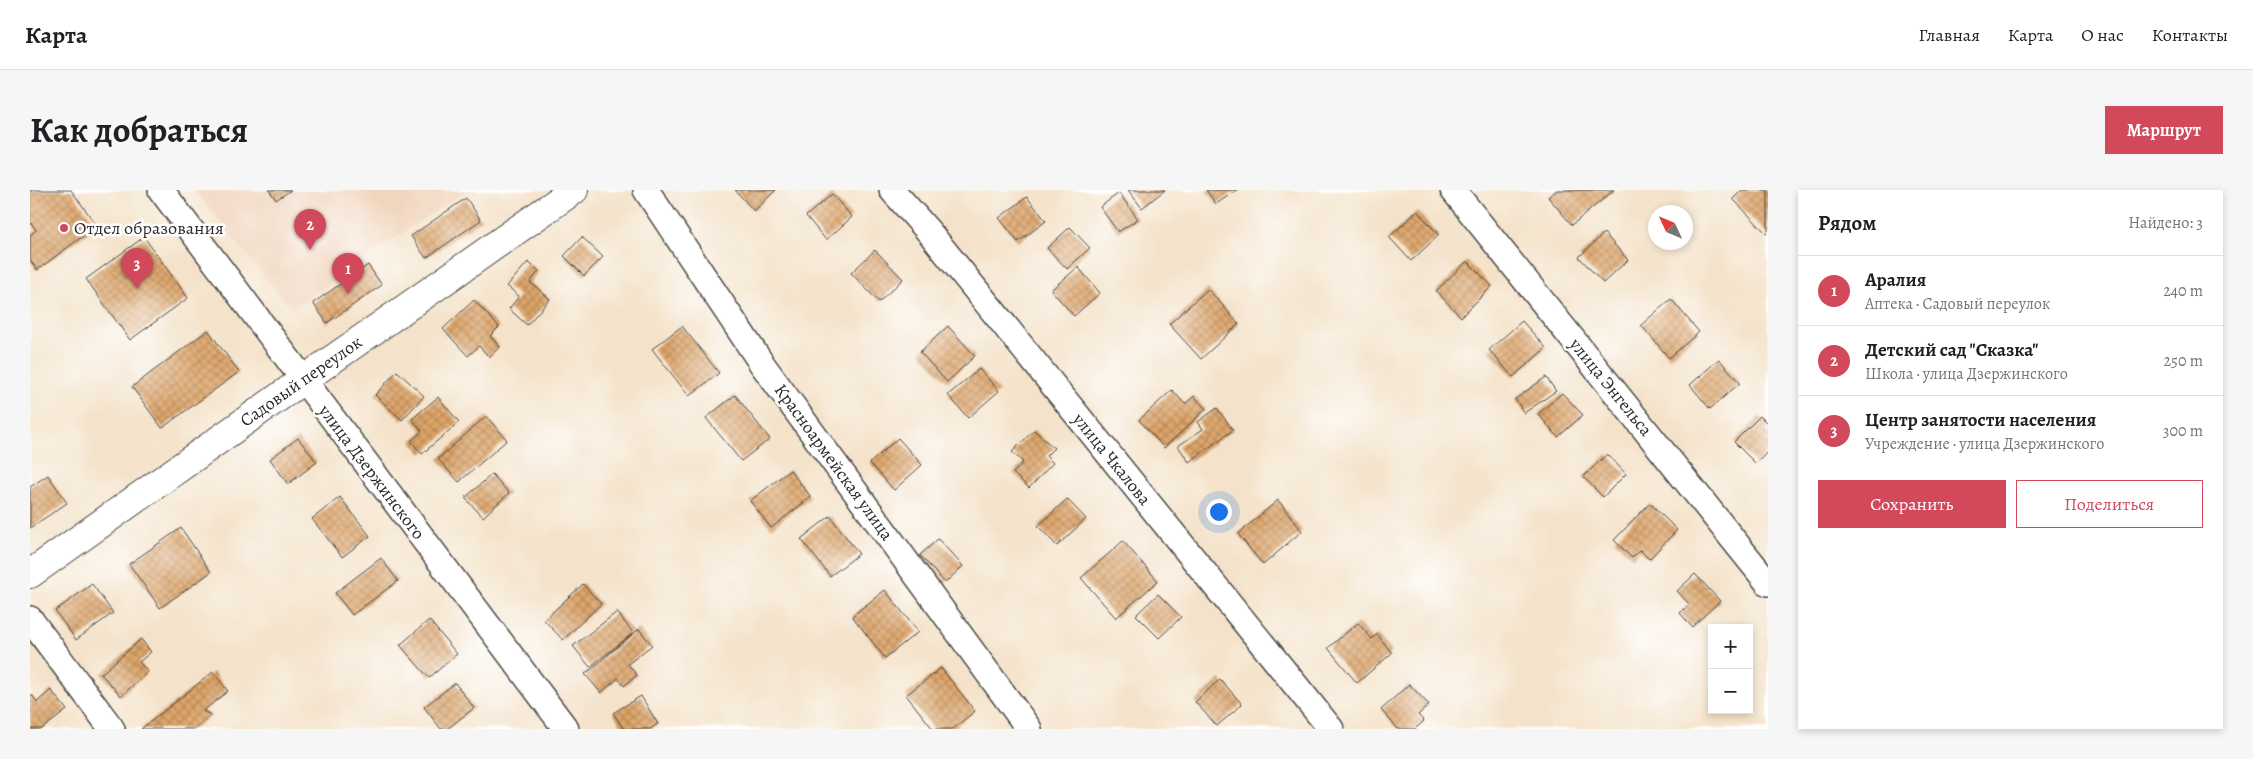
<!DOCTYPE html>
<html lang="ru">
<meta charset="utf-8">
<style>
body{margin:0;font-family:Alegreya,serif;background:#f6f6f6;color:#202124}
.controls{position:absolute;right:15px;bottom:15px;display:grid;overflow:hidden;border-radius:0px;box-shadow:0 2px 8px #0003}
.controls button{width:45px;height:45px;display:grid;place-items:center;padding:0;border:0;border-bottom:1px solid #e0e0e0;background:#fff;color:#202124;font:25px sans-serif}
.compass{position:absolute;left:1618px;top:15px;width:45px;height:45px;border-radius:50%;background:#fff;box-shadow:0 2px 8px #0003;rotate:314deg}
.you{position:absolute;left:1188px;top:321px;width:18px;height:18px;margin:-12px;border:4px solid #fff;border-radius:50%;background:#1a73e8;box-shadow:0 0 0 8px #1a73e833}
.badge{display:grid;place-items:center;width:32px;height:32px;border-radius:50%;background:#d1495b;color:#fff;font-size:16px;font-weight:700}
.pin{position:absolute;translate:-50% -41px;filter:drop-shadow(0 1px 2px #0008)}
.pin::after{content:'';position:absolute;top:26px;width:18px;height:15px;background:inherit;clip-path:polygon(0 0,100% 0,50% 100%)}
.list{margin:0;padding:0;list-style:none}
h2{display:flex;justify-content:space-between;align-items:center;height:65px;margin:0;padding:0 20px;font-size:21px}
h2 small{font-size:16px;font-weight:400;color:#757577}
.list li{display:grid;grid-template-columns:32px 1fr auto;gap:15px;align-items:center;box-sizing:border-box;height:70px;padding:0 20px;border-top:1px solid #e0e0e0}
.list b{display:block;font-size:19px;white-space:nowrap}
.list p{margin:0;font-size:16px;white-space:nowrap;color:#757577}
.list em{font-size:16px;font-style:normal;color:#757577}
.actions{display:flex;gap:10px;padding:15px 20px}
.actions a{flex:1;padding:11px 0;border:1px solid #d1495b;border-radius:0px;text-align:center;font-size:18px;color:#d1495b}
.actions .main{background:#d1495b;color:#fff}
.map{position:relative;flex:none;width:1738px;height:539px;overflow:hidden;border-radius:0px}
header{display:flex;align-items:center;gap:30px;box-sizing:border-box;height:70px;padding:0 25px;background:#fff;border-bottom:1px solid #e0e0e0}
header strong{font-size:24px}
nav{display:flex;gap:28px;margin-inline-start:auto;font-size:18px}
.intro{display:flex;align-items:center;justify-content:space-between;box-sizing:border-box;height:120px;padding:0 30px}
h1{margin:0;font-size:35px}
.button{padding:12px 22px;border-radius:0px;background:#d1495b;color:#fff;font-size:18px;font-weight:700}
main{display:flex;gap:30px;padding:0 30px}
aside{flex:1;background:#fff;border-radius:0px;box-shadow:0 2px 8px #0003}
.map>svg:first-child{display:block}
.built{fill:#f1d5bd}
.building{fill:url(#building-cross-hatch)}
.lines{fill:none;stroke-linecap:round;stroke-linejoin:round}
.minor-casing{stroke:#494743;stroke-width:28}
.tertiary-casing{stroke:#494743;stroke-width:30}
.minor{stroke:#fff;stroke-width:25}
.tertiary{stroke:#fff;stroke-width:28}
.poi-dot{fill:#d1495b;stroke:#fff;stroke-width:2}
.labels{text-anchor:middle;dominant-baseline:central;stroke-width:5;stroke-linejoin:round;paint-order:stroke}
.poi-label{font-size:18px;fill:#2b2b2b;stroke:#fff;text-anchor:start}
.street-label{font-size:18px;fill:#2b2b2b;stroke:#fff}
</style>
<header>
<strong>Карта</strong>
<nav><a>Главная</a><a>Карта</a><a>О нас</a><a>Контакты</a></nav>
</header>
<div class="intro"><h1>Как добраться</h1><a class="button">Маршрут</a></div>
<main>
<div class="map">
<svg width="1738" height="539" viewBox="0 0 1738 539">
<defs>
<pattern id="building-cross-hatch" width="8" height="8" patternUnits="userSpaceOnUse" patternTransform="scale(1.25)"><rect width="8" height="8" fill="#dea56a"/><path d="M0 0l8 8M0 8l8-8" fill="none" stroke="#b48757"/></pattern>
</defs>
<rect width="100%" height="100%" fill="#fff"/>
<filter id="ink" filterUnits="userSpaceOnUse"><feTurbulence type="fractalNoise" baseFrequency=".02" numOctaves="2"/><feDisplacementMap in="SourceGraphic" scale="10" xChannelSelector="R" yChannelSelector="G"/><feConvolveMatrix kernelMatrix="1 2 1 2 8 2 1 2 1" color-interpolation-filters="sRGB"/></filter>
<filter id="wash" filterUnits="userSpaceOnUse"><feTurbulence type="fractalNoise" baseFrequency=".0096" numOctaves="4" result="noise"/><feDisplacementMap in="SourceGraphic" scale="20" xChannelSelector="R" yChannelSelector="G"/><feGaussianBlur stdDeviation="1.12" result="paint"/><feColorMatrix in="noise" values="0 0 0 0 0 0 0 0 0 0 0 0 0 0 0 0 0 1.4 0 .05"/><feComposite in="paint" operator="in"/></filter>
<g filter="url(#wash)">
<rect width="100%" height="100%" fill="#f4e3ca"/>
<polygon class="built" points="164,0 436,0 261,119"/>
<g id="blocks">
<g class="building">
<polygon points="0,0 41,0 67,36 7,80 0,70 0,45 6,40 0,32"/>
<polygon points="239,0 261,0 246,10"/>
<polygon points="705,0 746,0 724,21"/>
<polygon points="1098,0 1135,0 1112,18"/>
<polygon points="1176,0 1207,0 1186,14"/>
<polygon points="1527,0 1584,0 1542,35 1518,7"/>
<polygon points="1712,0 1738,0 1738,41 1736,43 1703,9"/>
<polygon points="1089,3 1108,29 1088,42 1070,17"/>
<polygon points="802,4 822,27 796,50 776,26"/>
<polygon points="997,7 1016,31 988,52 969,28"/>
<polygon points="436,8 451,30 396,68 381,46"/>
<polygon points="1387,21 1409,45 1381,71 1359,47"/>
<polygon points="1040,37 1060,58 1037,79 1017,58"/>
<polygon points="1574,43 1598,70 1573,93 1549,67"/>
<polygon points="114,47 158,108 100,150 56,89"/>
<polygon points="552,47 573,67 554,86 534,66"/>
<polygon points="845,60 873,89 849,112 821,83"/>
<polygon points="1437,71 1462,96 1431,127 1406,101"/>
<polygon points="498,72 509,81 500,92 520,109 497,135 479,119 489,106 477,96"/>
<polygon points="338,75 352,95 297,133 283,113"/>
<polygon points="1048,77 1070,103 1044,126 1021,100"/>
<polygon points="1178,99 1209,134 1171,169 1139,134"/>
<polygon points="1641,109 1669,142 1639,168 1611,135"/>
<polygon points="444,110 469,137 460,146 470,157 459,167 449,156 438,166 413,139"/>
<polygon points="1492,131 1516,158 1483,187 1459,160"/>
<polygon points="652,136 689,183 659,206 622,159"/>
<polygon points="918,136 945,166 917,192 890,162"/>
<polygon points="178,140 209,182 132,238 102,197"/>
<polygon points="1689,169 1710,193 1680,219 1660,195"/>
<polygon points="949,179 969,201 938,228 918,205"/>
<polygon points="367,181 394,206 372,230 345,205"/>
<polygon points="1516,187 1526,201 1494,223 1485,209"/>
<polygon points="1142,200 1155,214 1164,206 1176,219 1134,258 1109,230"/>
<polygon points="1532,203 1553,225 1528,247 1508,224"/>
<polygon points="705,205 740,249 711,271 676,228"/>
<polygon points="408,207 429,232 392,264 381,251 392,241 382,229"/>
<polygon points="1187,218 1203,240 1159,272 1148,256 1173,239 1168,232"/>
<polygon points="456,226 477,250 429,292 408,269"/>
<polygon points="1730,226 1738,234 1738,261 1726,274 1704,252"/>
<polygon points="1004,240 1024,258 1016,266 1023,273 999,298 983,283 993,272 982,262"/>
<polygon points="268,248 287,272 258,294 240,269"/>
<polygon points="868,248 892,275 864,300 840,273"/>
<polygon points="1577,264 1596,284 1573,307 1553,287"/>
<polygon points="760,280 781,307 741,338 720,311"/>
<polygon points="462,284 479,303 453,327 435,308"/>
<polygon points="18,285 37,313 0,338 0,297"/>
<polygon points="310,307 340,346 312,367 282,329"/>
<polygon points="1037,309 1056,329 1027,356 1008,336"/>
<polygon points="1248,310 1272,341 1233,375 1208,344"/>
<polygon points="1620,313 1647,340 1619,369 1610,360 1602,368 1584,350"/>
<polygon points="800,326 829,364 800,386 771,349"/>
<polygon points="151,338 181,382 130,418 99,374"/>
<polygon points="908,349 933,376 915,393 890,365"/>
<polygon points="1093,351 1128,391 1086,428 1051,388"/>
<polygon points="351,368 368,391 322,425 305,403"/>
<polygon points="1665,384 1690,411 1662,437 1650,423 1659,414 1647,401"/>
<polygon points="62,394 83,423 46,450 25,421"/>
<polygon points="553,394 571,414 533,450 514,430"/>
<polygon points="855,400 888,442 855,468 822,426"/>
<polygon points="1128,404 1151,427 1129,448 1106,425"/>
<polygon points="587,422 603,443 560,477 543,456"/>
<polygon points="399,430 427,464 399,488 370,455"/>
<polygon points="1328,433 1342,449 1347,444 1362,463 1327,493 1298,458"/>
<polygon points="609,439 622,455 598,474 607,485 594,496 588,488 571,503 555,484"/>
<polygon points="111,449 121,462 109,472 118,482 91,506 71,484"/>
<polygon points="911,478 945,521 923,539 903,539 876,505"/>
<polygon points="183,482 198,501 173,521 181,525 164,539 111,539"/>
<polygon points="1190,489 1212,514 1187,536 1165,512"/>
<polygon points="425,493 444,518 417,539 411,539 394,517"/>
<polygon points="1379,494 1399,515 1388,525 1394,531 1385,539 1368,539 1351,520"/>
<polygon points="21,500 37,520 12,539 0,539 0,506 2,505 7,512"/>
<polygon points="611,506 628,534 620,539 594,539 583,523"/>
</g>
</g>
</g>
<g filter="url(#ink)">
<use href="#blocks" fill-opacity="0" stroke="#494743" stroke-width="1"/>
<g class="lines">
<g class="minor-casing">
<g id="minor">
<polyline points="131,0 536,539"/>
<polyline points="616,0 732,174 999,539"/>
<polyline points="862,0 900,43 1301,539"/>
<polyline points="1423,0 1738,393"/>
<polyline points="0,429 82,539"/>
</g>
</g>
<g class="tertiary-casing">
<polyline id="tertiary" points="0,384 273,190 544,0"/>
</g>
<use href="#minor" class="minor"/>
<use href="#tertiary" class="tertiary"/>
</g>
</g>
<circle class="poi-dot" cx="34" cy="38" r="5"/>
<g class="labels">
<g class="poi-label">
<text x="44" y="38">Отдел образования</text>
</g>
<g class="street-label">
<text transform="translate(271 191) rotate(-35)">Садовый переулок</text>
<text transform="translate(1581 197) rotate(51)">улица Энгельса</text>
<text transform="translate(1082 269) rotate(51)">улица Чкалова</text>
<text transform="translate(804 272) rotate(54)">Красноармейская улица</text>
<text transform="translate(342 282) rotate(53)">улица Дзержинского</text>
</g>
</g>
</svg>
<div class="controls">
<button>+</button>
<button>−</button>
</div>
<svg class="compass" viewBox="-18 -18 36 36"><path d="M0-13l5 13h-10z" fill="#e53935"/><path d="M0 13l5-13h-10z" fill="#757577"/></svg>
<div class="you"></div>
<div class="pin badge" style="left:318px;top:104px">1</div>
<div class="pin badge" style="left:280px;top:60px">2</div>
<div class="pin badge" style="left:107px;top:99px">3</div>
</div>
<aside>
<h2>Рядом<small>Найдено: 3</small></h2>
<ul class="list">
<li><span class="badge">1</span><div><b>Аралия</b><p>Аптека · Садовый переулок</p></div><em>240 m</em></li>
<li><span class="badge">2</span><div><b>Детский сад &quot;Сказка&quot;</b><p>Школа · улица Дзержинского</p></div><em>250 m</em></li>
<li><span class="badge">3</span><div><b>Центр занятости населения</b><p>Учреждение · улица Дзержинского</p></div><em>300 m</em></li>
</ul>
<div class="actions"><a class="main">Сохранить</a><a>Поделиться</a></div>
</aside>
</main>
